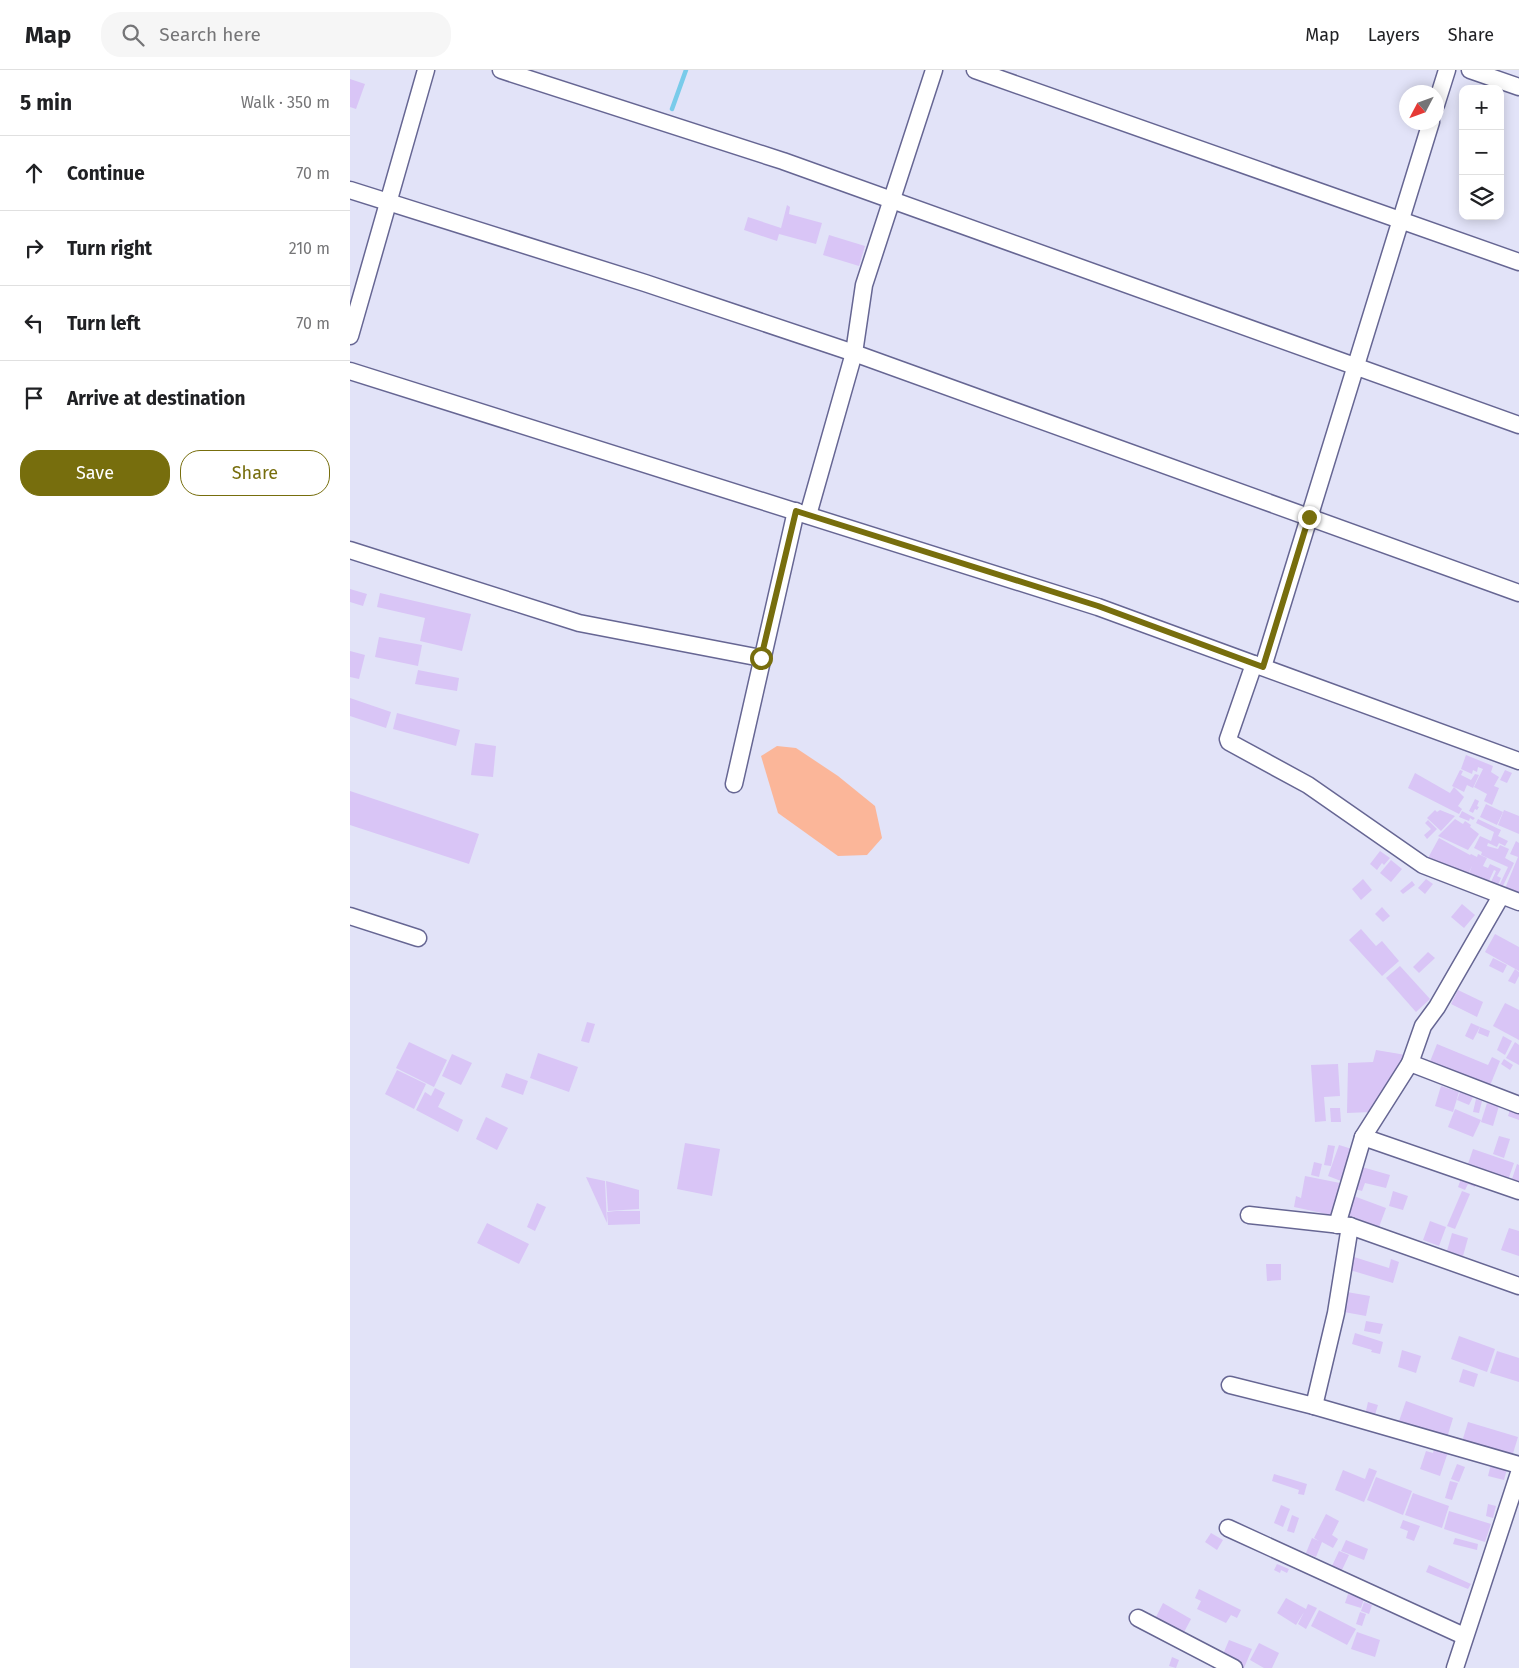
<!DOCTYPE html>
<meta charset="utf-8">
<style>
body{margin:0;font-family:"Fira Sans",sans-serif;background:#f6f6f6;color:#202124}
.controls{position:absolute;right:15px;top:15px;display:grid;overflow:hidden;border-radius:10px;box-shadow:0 2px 12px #0003}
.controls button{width:45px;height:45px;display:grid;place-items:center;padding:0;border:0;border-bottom:1px solid #e0e0e0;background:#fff;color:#202124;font:25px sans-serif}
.compass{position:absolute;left:1049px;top:15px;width:45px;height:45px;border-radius:50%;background:#fff;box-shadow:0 2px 12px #0003;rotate:229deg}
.stop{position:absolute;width:15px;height:15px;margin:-11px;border:4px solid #776e0d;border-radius:50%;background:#fff}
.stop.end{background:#776e0d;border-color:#fff;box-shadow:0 1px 5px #0008}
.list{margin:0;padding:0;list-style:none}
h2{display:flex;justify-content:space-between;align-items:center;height:65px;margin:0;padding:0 20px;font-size:21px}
h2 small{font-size:16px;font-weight:400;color:#757577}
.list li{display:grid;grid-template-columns:32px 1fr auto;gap:15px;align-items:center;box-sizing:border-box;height:75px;padding:0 20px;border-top:1px solid #e0e0e0}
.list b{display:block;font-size:19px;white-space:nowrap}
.list em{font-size:16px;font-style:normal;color:#757577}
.actions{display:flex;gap:10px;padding:15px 20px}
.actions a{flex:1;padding:11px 0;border:1px solid #776e0d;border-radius:20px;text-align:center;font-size:18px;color:#776e0d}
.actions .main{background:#776e0d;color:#fff}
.icon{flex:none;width:28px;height:28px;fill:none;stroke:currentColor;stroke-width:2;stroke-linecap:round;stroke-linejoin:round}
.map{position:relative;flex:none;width:1169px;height:1598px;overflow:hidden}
header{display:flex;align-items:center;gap:30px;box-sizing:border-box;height:70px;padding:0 25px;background:#fff;border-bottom:1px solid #e0e0e0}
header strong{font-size:24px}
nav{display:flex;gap:28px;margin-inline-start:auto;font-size:18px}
.search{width:350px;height:45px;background:#f6f6f6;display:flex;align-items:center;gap:12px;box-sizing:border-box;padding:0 18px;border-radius:20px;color:#757577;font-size:19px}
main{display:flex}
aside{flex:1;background:#fff}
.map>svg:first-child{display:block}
.green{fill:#fbb699}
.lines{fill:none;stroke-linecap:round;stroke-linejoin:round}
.stream{stroke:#79cbea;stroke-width:4.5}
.building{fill:#d9c5f6}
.minor-casing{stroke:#666693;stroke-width:19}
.minor{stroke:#fff;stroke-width:16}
.route{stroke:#776e0d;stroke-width:6}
</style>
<header>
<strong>Map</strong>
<div class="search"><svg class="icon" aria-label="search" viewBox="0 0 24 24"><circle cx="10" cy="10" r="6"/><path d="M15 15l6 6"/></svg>Search here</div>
<nav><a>Map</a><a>Layers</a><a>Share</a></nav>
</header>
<main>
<aside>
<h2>5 min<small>Walk · 350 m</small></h2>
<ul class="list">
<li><svg class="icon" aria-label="ahead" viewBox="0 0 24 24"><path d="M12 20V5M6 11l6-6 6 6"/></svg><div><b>Continue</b></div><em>70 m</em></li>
<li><svg class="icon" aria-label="right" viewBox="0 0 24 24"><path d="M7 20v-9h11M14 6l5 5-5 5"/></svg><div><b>Turn right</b></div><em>210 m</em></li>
<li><svg class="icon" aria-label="left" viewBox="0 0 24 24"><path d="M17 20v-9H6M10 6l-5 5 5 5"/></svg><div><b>Turn left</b></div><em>70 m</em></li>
<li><svg class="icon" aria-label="arrive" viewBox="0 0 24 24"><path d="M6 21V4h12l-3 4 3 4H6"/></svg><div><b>Arrive at destination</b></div></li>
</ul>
<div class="actions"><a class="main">Save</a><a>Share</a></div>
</aside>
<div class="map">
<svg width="1169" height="1598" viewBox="0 0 1169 1598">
<rect width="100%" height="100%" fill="#e2e3f8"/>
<polygon class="green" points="427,676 446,678 488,706 525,736 532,768 517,785 488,786 428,743 411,686"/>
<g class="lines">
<polyline class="stream" points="322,39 336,0"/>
</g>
<g class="building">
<polygon points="0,9 15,14 6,39 0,37"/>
<polygon points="437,135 440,137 439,144 472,153 466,174 429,164 427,171 394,160 398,147 431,158"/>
<polygon points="479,165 515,176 509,196 473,185"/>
<polygon points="0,519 17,524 13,536 0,532"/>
<polygon points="30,523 121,544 112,581 70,571 75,548 27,537"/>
<polygon points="29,567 72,575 68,596 25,587"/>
<polygon points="0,581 15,585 9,609 0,607"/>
<polygon points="68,600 109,608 107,621 65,614"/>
<polygon points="0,628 41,642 36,658 0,646"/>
<polygon points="47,643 110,660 106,676 43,659"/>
<polygon points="125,673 146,676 143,707 121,705"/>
<polygon points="1116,685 1143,696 1141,702 1149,707 1144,716 1149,718 1142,735 1134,731 1137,724 1124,717 1133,699 1128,697 1127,702 1123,700 1122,704 1111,699"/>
<polygon points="1110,700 1113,701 1111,705 1121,710 1125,704 1129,705 1123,718 1117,715 1114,722 1102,716"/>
<polygon points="1155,700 1162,703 1157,713 1150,710"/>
<polygon points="1065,703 1100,723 1104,717 1114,727 1108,736 1112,739 1109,744 1058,718"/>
<polygon points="0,721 129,764 119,794 0,755"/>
<polygon points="1125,729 1129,731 1127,736 1129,737 1127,740 1125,739 1123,743 1119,741"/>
<polygon points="1136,734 1153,742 1147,755 1130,747"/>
<polygon points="1085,740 1087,742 1090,740 1105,746 1091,761 1077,748"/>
<polygon points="1154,740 1169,746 1169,764 1148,755"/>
<polygon points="1112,741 1125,748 1123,750 1120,748 1119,751 1109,747"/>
<polygon points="1105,749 1113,754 1115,751 1121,755 1120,757 1129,764 1118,780 1088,766"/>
<polygon points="1128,749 1151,760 1148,766 1158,771 1155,776 1149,773 1147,777 1138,773 1137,776 1148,779 1150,775 1159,779 1155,788 1164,793 1152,818 1149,816 1158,797 1131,785 1132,782 1124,778 1130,766 1141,771 1144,762 1126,753"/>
<polygon points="1078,750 1087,759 1077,769 1074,765 1081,759 1075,753"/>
<polygon points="1089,768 1120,785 1121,784 1127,787 1128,784 1137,788 1133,796 1138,798 1140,794 1151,799 1147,806 1151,808 1148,815 1141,812 1146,801 1144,800 1137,815 1118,806 1122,796 1116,808 1102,801 1105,795 1101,801 1078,788"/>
<polygon points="1166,771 1169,773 1169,827 1154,821 1168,787 1160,784"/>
<polygon points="1030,781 1040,788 1034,795 1032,793 1027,800 1020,794"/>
<polygon points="1041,790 1052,799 1041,812 1030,803"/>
<polygon points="1013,809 1022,820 1011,830 1002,819"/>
<polygon points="1076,809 1083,814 1075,824 1068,818"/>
<polygon points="1062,811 1065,815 1053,824 1050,821"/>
<polygon points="1112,834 1125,845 1114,858 1101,847"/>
<polygon points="1032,837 1040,846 1033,852 1025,844"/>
<polygon points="1011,859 1026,876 1032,871 1049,891 1032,906 999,870"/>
<polygon points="1145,864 1169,877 1169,901 1135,882"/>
<polygon points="1078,882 1085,888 1069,903 1063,897"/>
<polygon points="1143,888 1157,895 1153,903 1139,896"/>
<polygon points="1050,896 1080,929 1066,942 1036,908"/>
<polygon points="1165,899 1169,902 1169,906 1165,914 1158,911"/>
<polygon points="1108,920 1133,932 1127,947 1101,934"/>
<polygon points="1155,933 1169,940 1169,970 1143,956"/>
<polygon points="237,952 245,954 239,973 231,971"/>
<polygon points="1121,953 1130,957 1123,970 1115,966"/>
<polygon points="1130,957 1140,961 1138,967 1128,963"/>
<polygon points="1153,966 1162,971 1155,985 1147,980"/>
<polygon points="59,972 97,990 84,1017 46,998"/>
<polygon points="1165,972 1169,975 1169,995 1156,988"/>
<polygon points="1087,974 1138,995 1142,987 1150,991 1139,1018 1079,994"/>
<polygon points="1026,980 1056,985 1021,1042 997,1043 998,993 1023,992"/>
<polygon points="188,983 228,997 219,1022 180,1008"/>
<polygon points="102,984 122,993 111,1015 92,1006"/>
<polygon points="1154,989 1163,995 1160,1000 1151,994"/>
<polygon points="988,994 990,1026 974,1027 976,1051 965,1052 961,995"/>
<polygon points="47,1000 76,1014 64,1039 35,1024"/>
<polygon points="156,1003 178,1011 173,1025 151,1017"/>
<polygon points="1091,1016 1109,1022 1103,1042 1085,1036"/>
<polygon points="85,1018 95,1023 88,1037 113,1050 108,1062 66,1040 75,1022 81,1026"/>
<polygon points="1110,1022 1123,1027 1119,1035 1107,1030"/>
<polygon points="1126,1029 1132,1031 1129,1043 1123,1042"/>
<polygon points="1137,1033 1149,1036 1143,1056 1131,1052"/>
<polygon points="980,1038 990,1038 991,1052 981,1052"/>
<polygon points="1105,1039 1131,1050 1123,1067 1098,1057"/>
<polygon points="1160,1040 1169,1043 1169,1050 1158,1046"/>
<polygon points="136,1047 158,1058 147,1080 126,1069"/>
<polygon points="1149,1066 1160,1069 1154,1088 1143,1084"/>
<polygon points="335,1073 370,1079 362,1126 327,1119"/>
<polygon points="978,1075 985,1076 981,1096 974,1095"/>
<polygon points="989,1075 1002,1079 991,1111 978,1106"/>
<polygon points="1123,1079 1164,1093 1157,1113 1113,1098 1115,1093 1118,1094"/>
<polygon points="964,1092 972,1094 969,1107 961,1105"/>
<polygon points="1167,1094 1169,1095 1169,1118 1160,1115"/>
<polygon points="1012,1097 1040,1105 1036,1118 1015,1113 1012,1121 1005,1119"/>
<polygon points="955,1106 990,1113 981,1145 944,1137 946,1126 951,1128"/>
<polygon points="1112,1106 1126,1112 1125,1117 1118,1114 1115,1120 1108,1117"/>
<polygon points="236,1107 255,1111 257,1153"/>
<polygon points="256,1111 289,1120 289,1139 258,1141"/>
<polygon points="1043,1121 1058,1126 1053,1140 1039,1136"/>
<polygon points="1112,1121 1120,1124 1105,1159 1097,1156"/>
<polygon points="1001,1125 1036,1138 1029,1157 995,1144"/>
<polygon points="187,1133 196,1137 185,1161 177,1157"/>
<polygon points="266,1141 290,1141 290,1154 258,1155 257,1142"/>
<polygon points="1080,1151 1096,1157 1089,1176 1073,1170"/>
<polygon points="137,1153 179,1174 169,1194 127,1173"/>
<polygon points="1159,1158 1169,1161 1169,1186 1151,1180"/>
<polygon points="1102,1163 1118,1168 1113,1186 1097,1181"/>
<polygon points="1004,1187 1039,1198 1041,1189 1049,1192 1043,1213 1000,1200"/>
<polygon points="916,1194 931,1194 931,1210 917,1211"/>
<polygon points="997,1222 1020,1226 1016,1246 994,1242"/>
<polygon points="1016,1251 1033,1254 1030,1264 1014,1261"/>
<polygon points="1005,1263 1033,1272 1030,1284 1021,1282 1022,1280 1002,1274"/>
<polygon points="1109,1266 1145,1279 1137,1302 1101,1289"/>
<polygon points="1052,1280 1071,1286 1066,1303 1048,1297"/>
<polygon points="1147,1281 1169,1288 1169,1312 1140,1303"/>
<polygon points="1113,1299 1128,1304 1124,1317 1109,1312"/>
<polygon points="1056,1331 1103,1348 1096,1371 1048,1354"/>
<polygon points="1018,1332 1028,1335 1024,1348 1015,1345"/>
<polygon points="1118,1352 1168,1367 1161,1390 1111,1375"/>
<polygon points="1084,1379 1089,1381 1090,1379 1098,1382 1090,1406 1070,1399 1076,1381 1083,1383"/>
<polygon points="1107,1394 1115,1397 1109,1412 1101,1409"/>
<polygon points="1141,1394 1157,1399 1154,1410 1138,1406"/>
<polygon points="1019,1398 1027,1401 1014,1432 985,1420 993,1400 1015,1409"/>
<polygon points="924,1404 957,1414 954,1425 948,1424 949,1420 922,1411"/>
<polygon points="1026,1407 1062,1421 1053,1445 1017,1430"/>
<polygon points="1100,1411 1108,1413 1102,1430 1095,1428"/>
<polygon points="1063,1423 1099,1436 1092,1458 1055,1445"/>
<polygon points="1138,1434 1146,1436 1143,1448 1136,1446"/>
<polygon points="931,1435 940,1439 933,1457 924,1453"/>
<polygon points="1099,1441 1141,1454 1135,1472 1094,1459"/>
<polygon points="976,1444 989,1451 982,1465 988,1469 983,1478 972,1472 966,1487 956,1483 962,1468 969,1471 964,1468"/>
<polygon points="942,1445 949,1448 944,1463 937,1461"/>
<polygon points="1053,1450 1070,1456 1064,1471 1056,1468 1058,1461 1050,1458"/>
<polygon points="861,1463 873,1470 867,1480 855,1472"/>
<polygon points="1105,1468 1128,1474 1127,1480 1103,1474"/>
<polygon points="996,1470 1018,1479 1014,1490 991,1481"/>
<polygon points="989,1481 999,1485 992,1500 982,1496"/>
<polygon points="927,1494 939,1499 937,1503 931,1500 930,1503 924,1500"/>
<polygon points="1079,1495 1121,1514 1118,1519 1076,1502"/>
<polygon points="849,1519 891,1540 887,1548 881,1545 876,1553 847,1539 851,1531 845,1528"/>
<polygon points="998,1524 1014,1529 1011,1538 995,1533"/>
<polygon points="936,1528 956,1539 958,1534 967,1538 956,1559 948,1554 954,1542 946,1555 927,1543"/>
<polygon points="1014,1532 1022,1535 1019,1544 1011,1541"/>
<polygon points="813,1533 841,1549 832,1566 804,1551"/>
<polygon points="969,1540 1006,1559 997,1575 961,1556"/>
<polygon points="1010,1542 1016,1544 1012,1556 1006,1554"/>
<polygon points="1007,1562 1030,1570 1025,1587 1001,1579"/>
<polygon points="879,1570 902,1579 894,1598 871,1589"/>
<polygon points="909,1573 929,1583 922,1598 914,1598 900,1590"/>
<polygon points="822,1587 829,1590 826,1598 819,1596"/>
</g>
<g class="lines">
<g class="minor-casing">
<g id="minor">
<polyline points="151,0 433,91 1169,355"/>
<polyline points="625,0 1169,192"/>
<polyline points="1120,0 1169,17"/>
<polyline points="1086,35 1097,0"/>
<polyline points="0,120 295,213 504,283 1169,523"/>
<polyline points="0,266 76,0"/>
<polyline points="0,301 748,537 1169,691"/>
<polyline points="458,445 504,283 514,215 584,0"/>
<polyline points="0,480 229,553 411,588"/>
<polyline points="904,594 878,669 879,672 958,715 1073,795 1169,832"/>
<polyline points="913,597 1081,52"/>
<polyline points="384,714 446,441"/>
<polyline points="1151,826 1087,937 1073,956 1060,993 1013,1067 1169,1121"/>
<polyline points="0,846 68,868"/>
<polyline points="1060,993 1169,1035"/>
<polyline points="899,1145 1000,1156 1169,1216"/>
<polyline points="987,1155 1013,1067"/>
<polyline points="880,1315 964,1336 1169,1395"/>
<polyline points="964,1336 986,1243 1000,1156"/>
<polyline points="878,1458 1114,1566"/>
<polyline points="788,1548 884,1598"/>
<polyline points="1105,1598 1169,1403"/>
</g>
</g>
<use href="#minor" class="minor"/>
</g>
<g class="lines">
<polyline class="route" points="411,588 446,441 748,536 913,597 959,447"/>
</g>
</svg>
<div class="controls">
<button>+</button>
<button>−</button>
<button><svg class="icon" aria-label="layers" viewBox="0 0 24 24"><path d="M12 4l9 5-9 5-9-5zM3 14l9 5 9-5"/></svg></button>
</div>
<svg class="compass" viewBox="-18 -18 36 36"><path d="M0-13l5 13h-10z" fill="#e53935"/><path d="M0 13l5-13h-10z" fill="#757577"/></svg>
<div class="stop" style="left:411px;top:588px"></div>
<div class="stop end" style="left:959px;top:447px"></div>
</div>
</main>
